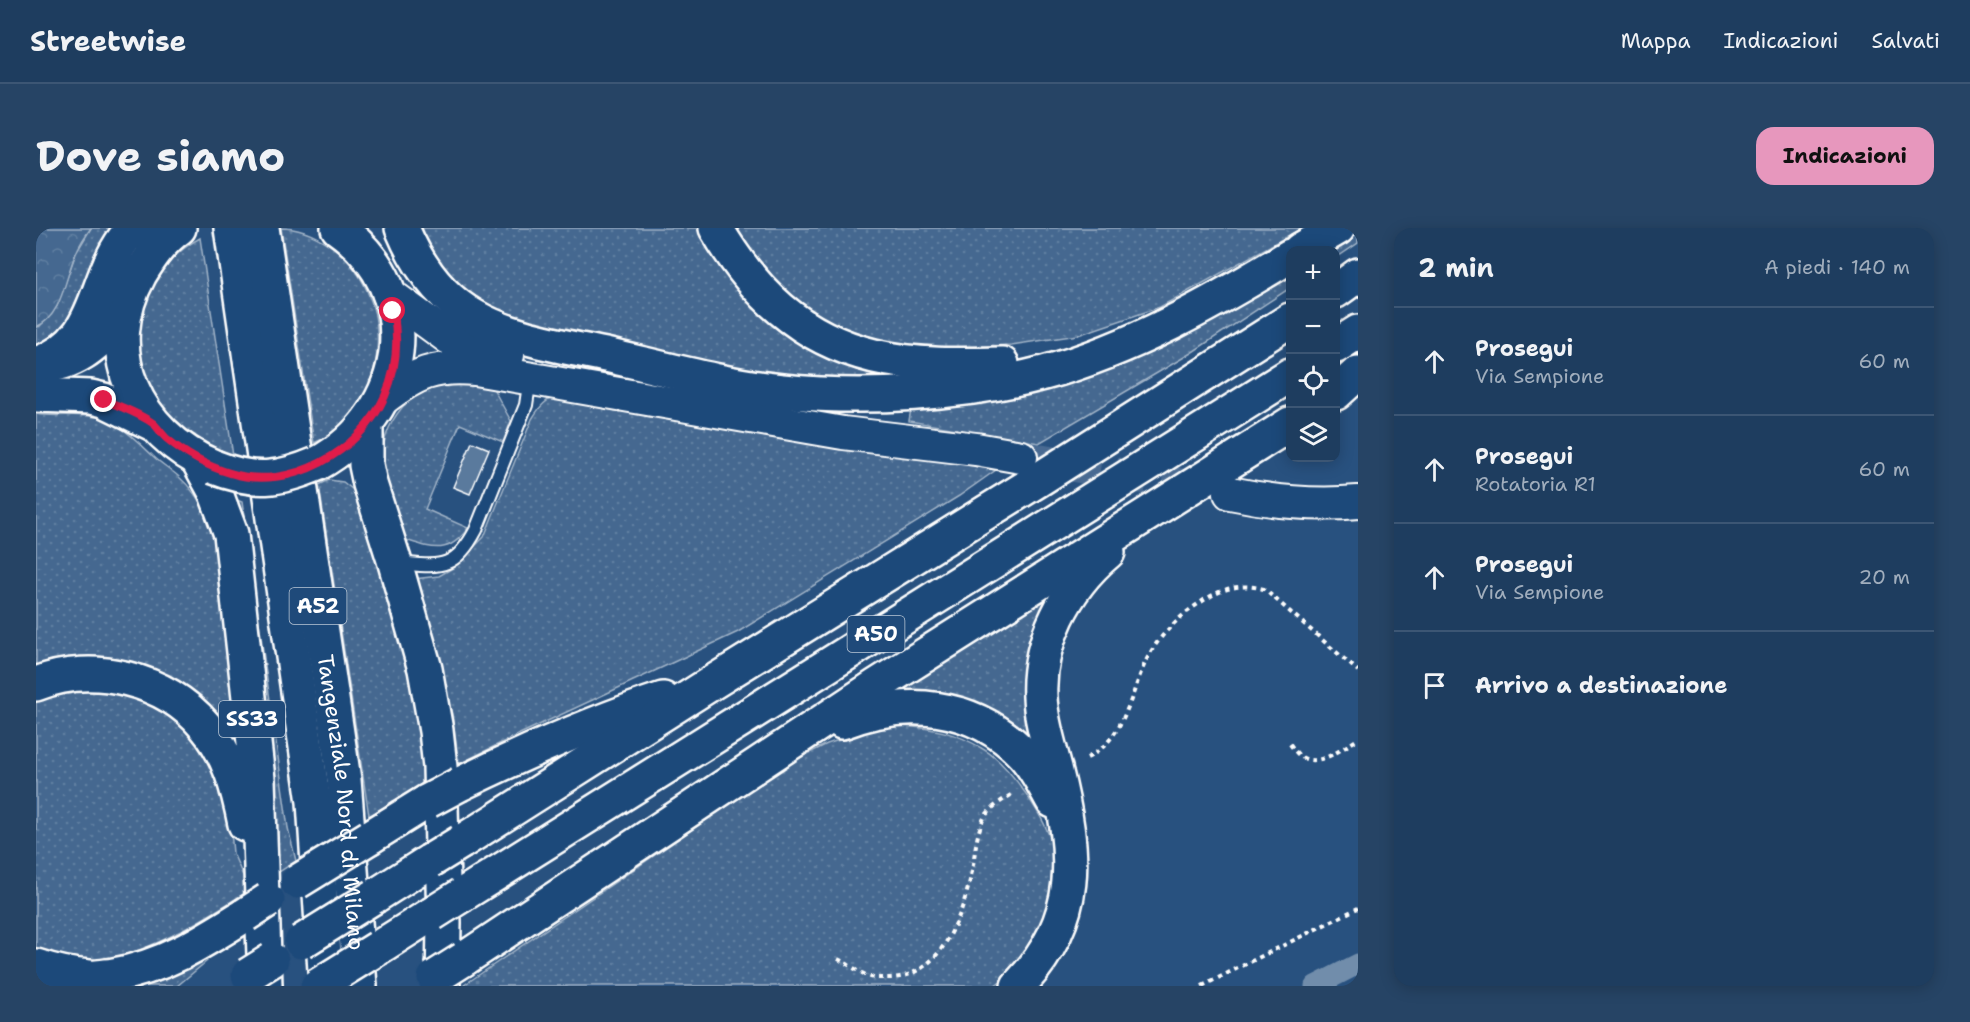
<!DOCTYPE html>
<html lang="it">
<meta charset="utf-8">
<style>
body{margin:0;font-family:"Shantell Sans",sans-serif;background:#264465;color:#f1f3f6}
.controls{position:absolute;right:18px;top:18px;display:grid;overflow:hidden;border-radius:12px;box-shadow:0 3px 15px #0003}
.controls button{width:54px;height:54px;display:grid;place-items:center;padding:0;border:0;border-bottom:2px solid #3c5674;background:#1e3d5f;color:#f1f3f6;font:30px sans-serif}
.stop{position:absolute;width:18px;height:18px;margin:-14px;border:4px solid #e11d48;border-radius:50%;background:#fff}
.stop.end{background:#e11d48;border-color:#fff;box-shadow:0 2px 6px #0008}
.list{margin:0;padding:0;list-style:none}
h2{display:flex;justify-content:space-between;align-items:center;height:78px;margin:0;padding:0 24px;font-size:26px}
h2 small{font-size:20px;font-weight:400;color:#a1aebd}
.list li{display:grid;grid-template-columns:39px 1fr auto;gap:18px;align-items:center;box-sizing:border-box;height:108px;padding:0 24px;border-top:2px solid #3c5674}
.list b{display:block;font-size:22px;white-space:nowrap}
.list p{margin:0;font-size:20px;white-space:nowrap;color:#a1aebd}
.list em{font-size:20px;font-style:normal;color:#a1aebd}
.icon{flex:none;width:33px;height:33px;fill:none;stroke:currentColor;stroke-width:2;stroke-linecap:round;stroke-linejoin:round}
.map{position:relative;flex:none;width:1322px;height:758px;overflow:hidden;border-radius:18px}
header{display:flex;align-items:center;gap:36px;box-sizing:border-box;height:84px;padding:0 30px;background:#1e3d5f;border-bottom:2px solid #3c5674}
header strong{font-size:28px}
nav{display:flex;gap:33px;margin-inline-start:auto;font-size:21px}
.intro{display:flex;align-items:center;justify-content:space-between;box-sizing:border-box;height:144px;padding:0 36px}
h1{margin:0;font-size:42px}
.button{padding:15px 27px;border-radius:18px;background:#e797bd;color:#111;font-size:21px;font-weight:700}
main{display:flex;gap:36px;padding:0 36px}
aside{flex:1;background:#1e3d5f;border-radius:18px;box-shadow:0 3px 15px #0003}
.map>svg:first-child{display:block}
.grass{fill:url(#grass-dots);stroke:#a2b4c8;stroke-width:1.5}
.forest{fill:url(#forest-crowns);stroke:#a2b4c8;stroke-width:1.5}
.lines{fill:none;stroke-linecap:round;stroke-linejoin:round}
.canal{stroke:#718dab;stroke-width:21}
.building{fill:#5a7a9d;stroke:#fff;stroke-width:1.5}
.secondary-tunnel{stroke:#486b92;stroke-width:32;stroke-dasharray:32 16;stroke-linecap:butt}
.lane-casing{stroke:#fff;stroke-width:16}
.secondary-casing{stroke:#fff;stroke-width:36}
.primary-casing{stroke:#fff;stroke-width:38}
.highway-casing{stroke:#fff;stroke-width:38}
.path{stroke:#fff;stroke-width:4;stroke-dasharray:4.5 4.5;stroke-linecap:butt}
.lane{stroke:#1f4a7a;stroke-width:12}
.secondary{stroke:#1f4a7a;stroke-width:32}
.primary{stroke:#1f4a7a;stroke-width:33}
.highway{stroke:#1f4a7a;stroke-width:33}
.primary-bridge-casing{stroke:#fff;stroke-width:38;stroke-linecap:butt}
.highway-bridge-casing{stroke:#fff;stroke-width:38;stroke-linecap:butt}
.primary-bridge{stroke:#1f4a7a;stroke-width:33}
.highway-bridge{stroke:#1f4a7a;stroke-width:33}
.route{stroke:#e11d48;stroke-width:8}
.labels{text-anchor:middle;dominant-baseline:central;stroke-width:4.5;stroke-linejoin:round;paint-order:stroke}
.shield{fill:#1f4a7a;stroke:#bcc9d7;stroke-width:1.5}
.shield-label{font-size:21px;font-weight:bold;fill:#fff}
.street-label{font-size:22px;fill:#fff;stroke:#1f4a7a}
</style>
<header>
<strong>Streetwise</strong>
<nav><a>Mappa</a><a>Indicazioni</a><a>Salvati</a></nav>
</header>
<div class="intro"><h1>Dove siamo</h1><a class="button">Indicazioni</a></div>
<main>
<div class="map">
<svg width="1322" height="758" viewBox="0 0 1322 758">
<defs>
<pattern id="grass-dots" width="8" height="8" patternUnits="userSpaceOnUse" patternTransform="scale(1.5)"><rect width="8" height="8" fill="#446890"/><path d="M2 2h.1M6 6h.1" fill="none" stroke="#607fa1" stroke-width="1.8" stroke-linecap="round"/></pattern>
<pattern id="forest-crowns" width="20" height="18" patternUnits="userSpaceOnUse" patternTransform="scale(1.5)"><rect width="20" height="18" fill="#446890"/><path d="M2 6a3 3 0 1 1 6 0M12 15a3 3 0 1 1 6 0" fill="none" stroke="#607fa1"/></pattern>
</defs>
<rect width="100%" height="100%" fill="#28517f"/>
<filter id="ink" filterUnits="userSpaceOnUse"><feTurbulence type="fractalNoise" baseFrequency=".0167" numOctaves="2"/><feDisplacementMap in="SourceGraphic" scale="12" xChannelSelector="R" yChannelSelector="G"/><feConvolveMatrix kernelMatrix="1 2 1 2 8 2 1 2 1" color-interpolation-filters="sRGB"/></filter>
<g filter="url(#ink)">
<g class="grass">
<path d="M55,0h23c-5,7 -12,15 -17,23 -18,33 -14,84 -61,93v-17l4,-1 17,-20 19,-53z"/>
<path d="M245,0c18,0 32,6 47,16 71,48 65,162 -14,199z"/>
<polygon points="380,0 665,0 689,41 870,150 830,153 786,150 724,143 550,114 472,91 421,61"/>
<polygon points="700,0 1266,0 1124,79 1042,107 975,117 888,120 849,113 820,105 796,95 772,82 752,67 731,48"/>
<polygon points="1322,0 1322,15 1300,30 1300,22 1284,22"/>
<path d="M164,10l33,218c-27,-11 -53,-24 -71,-48 -42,-56 -22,-138 38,-170z"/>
<polygon points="1254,41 1254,60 1155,125 1003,215 873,193 875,181 929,177 986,166"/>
<path d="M453,153l22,40 -8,21 -43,-18 -35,85 43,19c-21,30 -39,19 -69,10 -13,-52 -34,-93 9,-137 6,-7 17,-17 26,-19 17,-3 37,-1 55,-1z"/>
<path d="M525,166l435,76 -37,26 -221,136 -227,106 -52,26 -7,-50 -38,-135 25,-3 14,-8 31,-31 48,-118c8,-13 14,-20 29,-25z"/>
<path d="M0,186c21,4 44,-2 65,4 21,7 35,22 52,38 7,7 17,13 25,20 28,24 36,55 41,90l16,179 -25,-29 -174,-43z"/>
<polygon points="293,252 307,254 321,265 374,450 386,501 391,554 333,588 283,257"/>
<polygon points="191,268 206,274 252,600 260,633 231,652"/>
<path d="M1015,365c-34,61 -32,97 -17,163l-151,-57z"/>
<path d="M57,461l33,6 30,11 26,18 18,21 15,27 15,48 3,33 10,23 2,17c-61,37 -136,90 -209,57v-249l29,-9z"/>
<path d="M865,498c31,2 55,6 82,23 26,15 65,71 70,100 8,48 -20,110 -59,137h-529l-1,-1 326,-222 37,-19 42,-14z"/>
<polygon points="169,725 171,733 141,758 72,758"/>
</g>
<path class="forest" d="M0,0h55c-6,8 -11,16 -15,25 -11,23 -13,63 -40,74z"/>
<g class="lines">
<polyline class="canal" points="1279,758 1322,736"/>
</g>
<polygon class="building" points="436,214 453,221 434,266 417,259"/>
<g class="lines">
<polyline class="secondary-tunnel" points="985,229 1172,261"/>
<g class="lane-casing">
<path id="lane" d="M360,335c42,3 58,9 80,-33l50,-125 4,-27"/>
</g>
<g class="secondary-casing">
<g id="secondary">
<polyline points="353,66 413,110 429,118 472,127"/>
<path d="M348,170c31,-24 51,-33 91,-29l368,64 133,16 45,8"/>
<path d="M1194,265c43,9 84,13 128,9"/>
</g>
</g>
<g class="primary-casing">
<g id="primary">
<path d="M143,0c-17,12 -28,28 -39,46 -43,78 -4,159 74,193"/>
<path d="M4,138c37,-1 58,-24 84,-49"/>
<polyline points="0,167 55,169 68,172 117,196"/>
<path d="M281,236c93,-51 111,-172 21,-236"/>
</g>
</g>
<g class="highway-casing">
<g id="highway">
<polyline points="195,0 278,574 290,758"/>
<path id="s1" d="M226,0l82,552 16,206"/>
<path d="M366,0c15,36 37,69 73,89 40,23 90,29 135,39 57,13 114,29 172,35 82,9 182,3 262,-18 88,-24 169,-70 246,-117"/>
<path d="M680,0c37,64 84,110 158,128 41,10 86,9 128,8"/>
<polyline points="1264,22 1302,0"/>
<polyline points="117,25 123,0"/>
<polyline points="1300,63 1322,47"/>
<polyline points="1300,118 1322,104"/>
<path d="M0,136c70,-24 53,-89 97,-136"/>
<polyline points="1300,165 1322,145"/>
<polyline points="330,198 330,237 334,256 359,335 389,441 400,503 404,539 408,695 407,758"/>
<polyline points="162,232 179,263 195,306 222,551 229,758"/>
<path d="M0,456c57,-23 130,-5 169,42 24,28 33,63 40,98"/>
<path d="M806,494c63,-25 132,-19 181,32 13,14 21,31 30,47"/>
<path d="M424,556c66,-32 133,-62 203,-85"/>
<polyline points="334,609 392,573"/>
<polyline points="425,614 674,456 1002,252 1254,92"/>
<polyline points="426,667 1254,147"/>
<polyline points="339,668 394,633"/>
<polyline points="342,720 396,686"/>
<polyline points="428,731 840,458 1254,196"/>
<path d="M0,738c18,6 35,10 54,11 7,1 15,-1 23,-2 49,-7 91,-34 132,-60"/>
<path d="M982,758c65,-67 58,-133 37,-218 -6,-23 -14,-47 -15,-71 -3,-55 26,-110 68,-145"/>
</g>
</g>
<g class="path">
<path d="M1254,516c3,4 6,9 10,12 17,13 43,-8 58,-17"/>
<path d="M1051,530c36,-18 43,-61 58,-95 12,-26 35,-48 59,-63 20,-12 37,-17 60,-11l94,82"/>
<path d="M802,731c11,5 24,16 36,19 4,0 10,0 14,0 52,0 73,-59 83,-102 4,-18 4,-40 13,-58 6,-10 17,-17 27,-23"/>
<polyline points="1166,758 1322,680"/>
</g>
<use href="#lane" class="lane"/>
<use href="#secondary" class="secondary"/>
<use href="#primary" class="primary"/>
<use href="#highway" class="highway"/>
<g class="primary-bridge-casing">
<path id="primary-bridge" d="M178,239c40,16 65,13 103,-3"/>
</g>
<g class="highway-bridge-casing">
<g id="highway-bridge">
<polyline points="392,573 424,556"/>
<polyline points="394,633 425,614"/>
<polyline points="261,654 334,609"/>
<polyline points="396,686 426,667"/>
<polyline points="209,687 232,672"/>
<polyline points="265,714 339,668"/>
<polyline points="212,747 236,732"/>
<polyline points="398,750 428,731"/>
<polyline points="281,758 342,720"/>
</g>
</g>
<use href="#primary-bridge" class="primary-bridge"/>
<use href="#highway-bridge" class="highway-bridge"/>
</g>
</g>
<g class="lines" filter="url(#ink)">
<path class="route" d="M68,172c15,6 37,14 50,24 4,4 8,10 12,14 19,16 40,28 64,35 60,19 130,-21 155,-77 12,-28 14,-56 8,-85"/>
</g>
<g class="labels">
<g class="shield">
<rect x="253.5" y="360" width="57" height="36" rx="4.5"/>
<rect x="811.5" y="388" width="57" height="36" rx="4.5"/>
<rect x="183" y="473" width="66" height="36" rx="4.5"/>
</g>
<g class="shield-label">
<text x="282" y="378">A52</text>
<text x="840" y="406">A50</text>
<text x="216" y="491">SS33</text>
</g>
<g class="street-label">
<text stroke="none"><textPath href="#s1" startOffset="580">Tangenziale Nord di Milano</textPath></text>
</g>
</g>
</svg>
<div class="controls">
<button>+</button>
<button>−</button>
<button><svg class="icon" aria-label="locate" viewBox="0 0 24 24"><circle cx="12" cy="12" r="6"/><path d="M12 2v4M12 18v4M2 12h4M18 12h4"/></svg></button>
<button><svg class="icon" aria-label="layers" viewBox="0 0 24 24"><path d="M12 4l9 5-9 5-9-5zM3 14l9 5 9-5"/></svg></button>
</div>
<div class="stop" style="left:357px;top:83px"></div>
<div class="stop end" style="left:68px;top:172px"></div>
</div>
<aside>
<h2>2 min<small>A piedi · 140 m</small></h2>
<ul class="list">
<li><svg class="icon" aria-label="ahead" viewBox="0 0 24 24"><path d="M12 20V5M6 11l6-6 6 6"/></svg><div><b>Prosegui</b><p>Via Sempione</p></div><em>60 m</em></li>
<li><svg class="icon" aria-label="ahead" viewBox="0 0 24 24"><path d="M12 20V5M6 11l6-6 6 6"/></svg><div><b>Prosegui</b><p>Rotatoria R1</p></div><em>60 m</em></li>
<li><svg class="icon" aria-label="ahead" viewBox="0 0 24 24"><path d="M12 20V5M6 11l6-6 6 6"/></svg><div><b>Prosegui</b><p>Via Sempione</p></div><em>20 m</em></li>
<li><svg class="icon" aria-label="arrive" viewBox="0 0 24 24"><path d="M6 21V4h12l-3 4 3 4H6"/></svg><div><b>Arrivo a destinazione</b></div></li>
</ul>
</aside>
</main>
